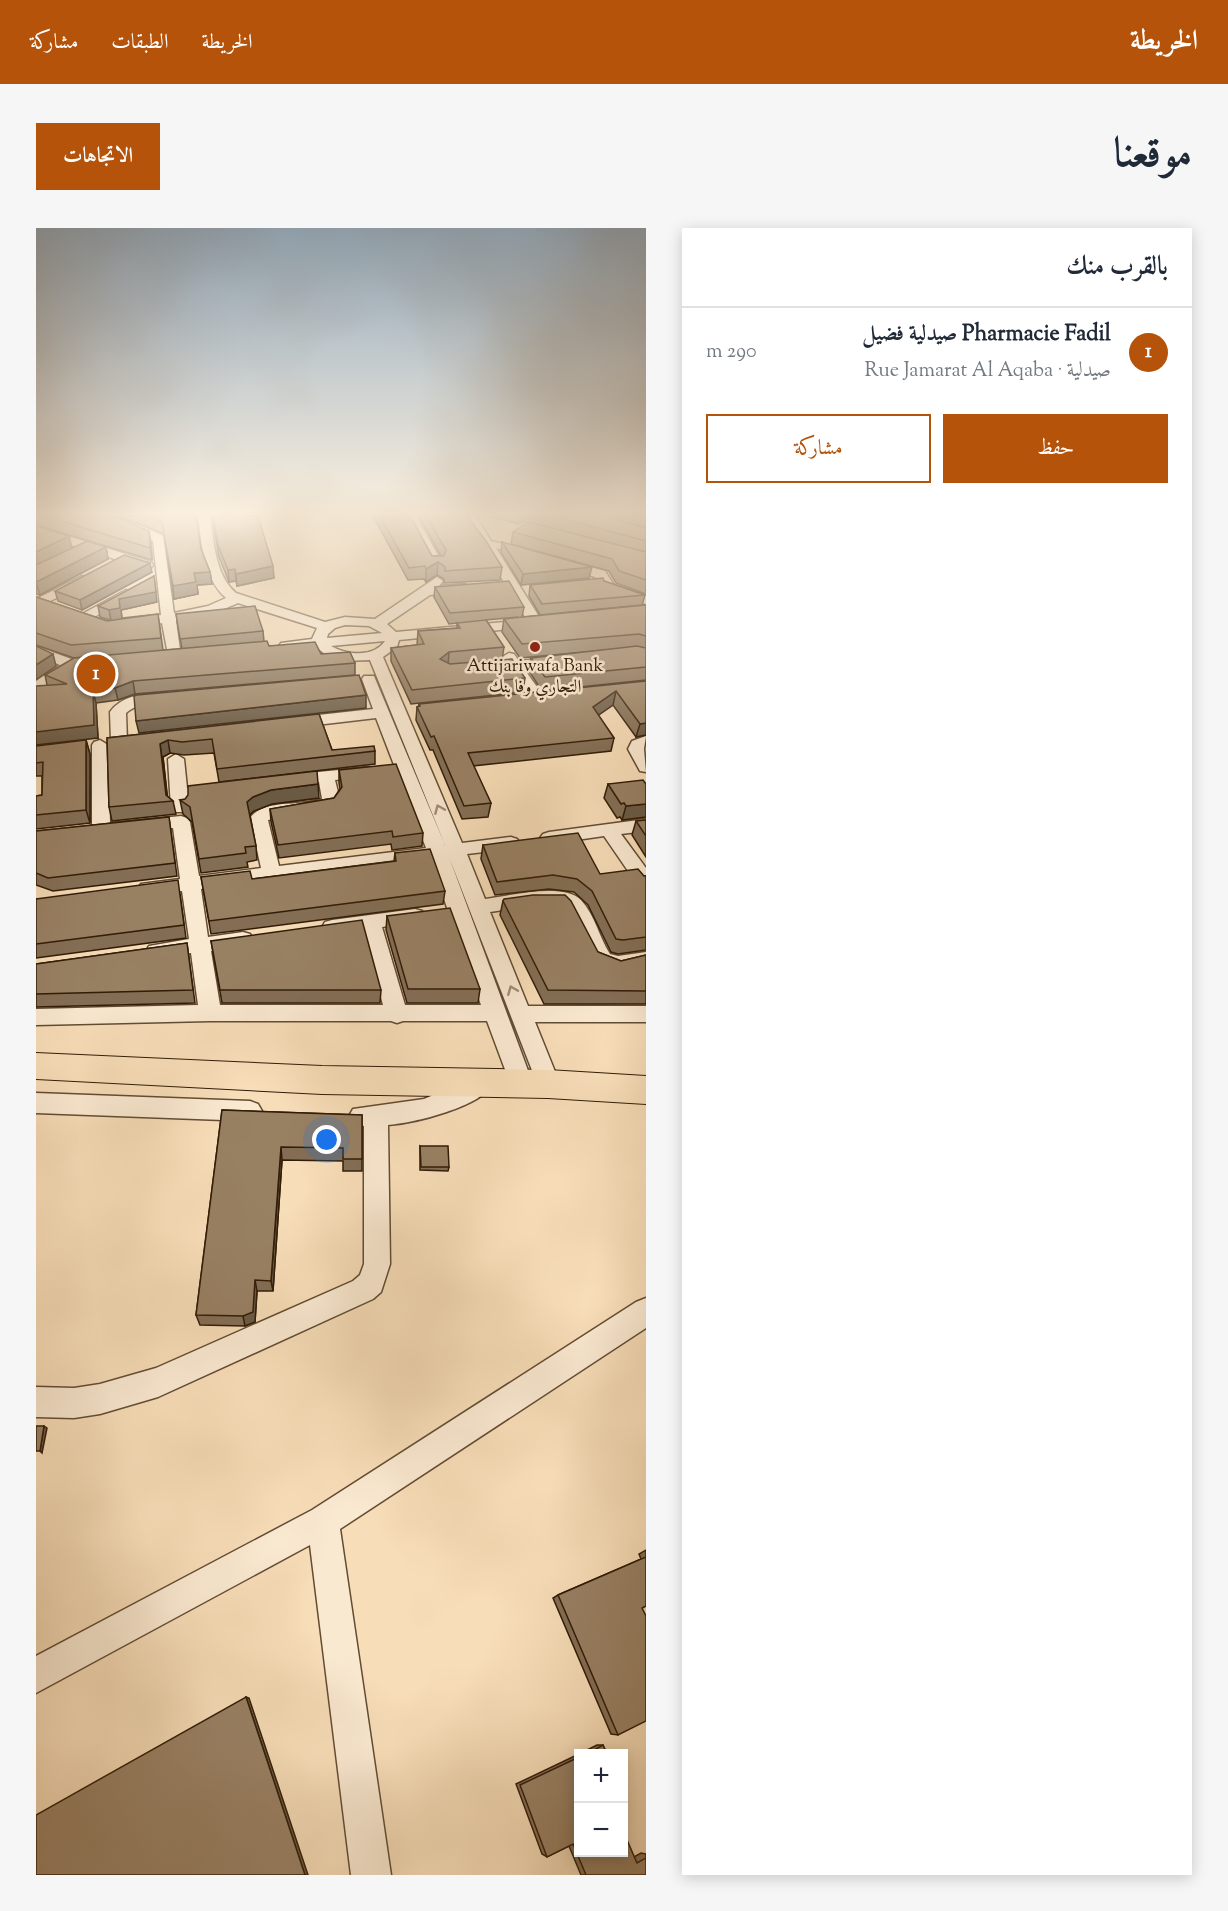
<!DOCTYPE html>
<html lang="ar">
<meta charset="utf-8">
<style>
body{margin:0;font-family:"Sorts Mill Goudy",Amiri,serif;background:#f6f6f7;color:#1f2937;direction:rtl}
.controls{position:absolute;right:18px;bottom:18px;display:grid;overflow:hidden;border-radius:0px;box-shadow:0 3px 15px #0003}
.controls button{width:54px;height:54px;display:grid;place-items:center;padding:0;border:0;border-bottom:2px solid #e0e1e3;background:#fff;color:#1f2937;font:30px sans-serif}
.you{position:absolute;left:291px;top:912px;width:21px;height:21px;margin:-15px;border:4px solid #fff;border-radius:50%;background:#1a73e8;box-shadow:0 0 0 9px #1a73e833}
.badge{display:grid;place-items:center;width:39px;height:39px;border-radius:50%;background:#b45309;color:#fff;font-size:20px;font-weight:700}
.pin{position:absolute;translate:-50% -50%;border:3px solid #fff;box-shadow:0 2px 6px #0006}
.list{margin:0;padding:0;list-style:none}
h2{display:flex;justify-content:space-between;align-items:center;height:78px;margin:0;padding:0 24px;font-size:26px}
h2 small{font-size:20px;font-weight:400;color:#747a83}
.list li{display:grid;grid-template-columns:39px 1fr auto;gap:18px;align-items:center;box-sizing:border-box;height:90px;padding:0 24px;border-top:2px solid #e0e1e3}
.list b{display:block;font-size:22px;white-space:nowrap}
.list p{margin:0;font-size:20px;white-space:nowrap;color:#747a83}
.list em{font-size:20px;font-style:normal;color:#747a83}
.actions{display:flex;gap:12px;padding:18px 24px}
.actions a{flex:1;padding:14px 0;border:2px solid #b45309;border-radius:0px;text-align:center;font-size:21px;color:#b45309}
.actions .main{background:#b45309;color:#fff}
.map{position:relative;flex:none;width:610px;height:1647px;overflow:hidden;direction:ltr;border-radius:0px}
header{display:flex;align-items:center;gap:36px;box-sizing:border-box;height:84px;padding:0 30px;background:#b45309;color:#fff}
header strong{font-size:28px}
nav{display:flex;gap:33px;margin-inline-start:auto;font-size:21px}
.intro{display:flex;align-items:center;justify-content:space-between;box-sizing:border-box;height:144px;padding:0 36px}
h1{margin:0;font-size:42px}
.button{padding:15px 27px;border-radius:0px;background:#b45309;color:#fff;font-size:21px;font-weight:700}
main{display:flex;gap:36px;padding:0 36px}
aside{flex:1;background:#fff;border-radius:0px;box-shadow:0 3px 15px #0003}
.map>svg:first-child{display:block}
.lines{fill:none;stroke-linecap:round;stroke-linejoin:round}
.street-casing{stroke:#624c33;stroke-width:3}
.primary-casing{stroke:#311c07;stroke-width:2}
.street{fill:#fae9d1;fill-rule:evenodd}
.primary{fill:#f7ddb8;fill-rule:evenodd}
.wall{fill:#836e55;stroke:#311c07;stroke-width:1.5}
.shaded-wall{fill:#6a5a45;stroke:#311c07;stroke-width:1.5}
.building{fill:#988063;stroke:#311c07;stroke-width:1.5}
.oneway{stroke:#a08d76}
.poi-dot{fill:#8f2418;stroke:#fae9d1;stroke-width:2}
.labels{text-anchor:middle;dominant-baseline:central;stroke-width:5;stroke-linejoin:round;paint-order:stroke}
.far-poi-label{font-size:18px;fill:#311c07;stroke:#fae9d1}
</style>
<header>
<strong>الخريطة</strong>
<nav><a>الخريطة</a><a>الطبقات</a><a>مشاركة</a></nav>
</header>
<div class="intro"><h1>موقعنا</h1><a class="button">الاتجاهات</a></div>
<main>
<aside>
<h2>بالقرب منك<small></small></h2>
<ul class="list">
<li><span class="badge">1</span><div><b>Pharmacie Fadil صيدلية فضيل</b><p>صيدلية · Rue Jamarat Al Aqaba</p></div><em>290 m</em></li>
</ul>
<div class="actions"><a class="main">حفظ</a><a>مشاركة</a></div>
</aside>
<div class="map">
<svg width="610" height="1647" viewBox="0 0 610 1647">
<rect width="100%" height="100%" fill="#f7ddb8"/>
<filter id="stains"><feTurbulence type="fractalNoise" baseFrequency=".00333" numOctaves="4"/><feColorMatrix values="0 0 0 0 .2 0 0 0 0 .09 0 0 0 0 .02 0 0 0 .5 -.17"/></filter>
<radialGradient id="worn" r=".72"><stop offset=".6" stop-color="#630" stop-opacity="0"/><stop offset="1" stop-color="#630" stop-opacity=".3"/></radialGradient>
<g class="lines">
<g class="street-casing">
<g id="street">
<path d="M52,288c26,0 52,7 75,20l11,77 34,-7 18,-8c-23,-20 -24,-54 -28,-82h12c4,26 5,59 26,77l89,29 20,-5 30,2 62,-42 6,4 -4,5 26,-2 7,4 -7,4 -35,3 -43,29 9,8 131,-12 -63,-104h12l15,25 43,10 2,3 -6,4 -34,-10 47,75 -2,3 -142,14 -2,7 -14,10 79,186 49,-6 6,2 3,4 -3,4 -6,2 -44,5 18,45c23,-3 79,-17 96,1 14,15 18,37 29,54l8,2 28,-4v14l-29,6 -21,-8 -27,-51 -7,-7h-32l-40,6 38,94h118v16h-111l25,62 -4,7 -8,2 -8,-2 -91,-234 84,227 -4,7 -8,2 -8,-2 -26,-70h-84l-6,2 -6,-2h-181l-174,4v-16l162,-4 -7,-52 -35,5 -7,-2 -3,-5 3,-5 40,-7 -7,-48 -34,4 -7,-1 -3,-5 3,-5 39,-5 -7,-51 -72,8 -6,-2 -3,-4v-85l2,-3 6,-2 8,5 2,78 71,-7 6,2 3,4 9,54 62,-8 -11,-50c14,-20 52,-11 72,-19l-3,-17 -37,2 -3,-4 3,-4 6,-1 81,-8 8,5 -8,5 -34,3 5,20 -8,9 -64,11 11,46 147,-18 -50,-130 -85,10 -8,-5 8,-5 82,-9 -11,-30 2,-3h10l71,169 -75,-185 -26,1 -15,-4 -13,-10 -35,2 -2,-3 2,-3 31,-4 5,-11 -79,-25 -21,9 -41,9 5,36 -7,4 -5,-1 -7,-37 -34,5 -7,-4 7,-4 33,-5 -8,-74 -12,-7zM309,397l24,1 13,7 -55,5 1,-4 7,-6zM349,413c-12,17 -38,14 -54,5zM394,631l51,146h-76l-23,-78 40,-6 3,-5 -3,-5 -7,-2 -83,11 -7,2 -3,5 3,5 7,2 31,-4 20,75h-163l-9,-54 39,-7 3,-5 -3,-5 -7,-2 -35,5 -7,-48z"/>
<polygon points="368,288 380,288 407,336 405,339 397,339"/>
<polygon points="0,298 115,334 117,337 115,340 107,340 0,306"/>
<polygon points="526,331 569,343 578,357 610,368 610,376 568,363 559,349 522,338 520,335"/>
<polygon points="46,348 52,352 51,355 0,380 0,371"/>
<polygon points="90,362 97,366 95,369 51,393 46,394 39,390"/>
<polygon points="0,418 38,432 59,431 66,435 59,439 37,441 0,464 0,452 24,437 0,427"/>
<polygon points="473,425 478,426 483,433 523,429 530,433 523,437 488,441 509,470 506,473 496,473 475,442 452,444 445,440 447,437 469,434 466,429"/>
<path d="M130,465l5,2 3,3 -3,3c-16,4 -31,0 -45,12l1,29 -2,3h-12l-2,-3 -1,-30c13,-18 36,-18 56,-19z"/>
<polygon points="610,508 608,521 610,544 604,543 592,521 596,513"/>
<polygon points="140,526 148,531 151,560 181,556 187,557 190,561 187,565 152,570 153,580 150,584 138,584 135,580 132,531"/>
<polygon points="610,591 610,603 585,606 610,640 610,660 603,659 568,608 513,616 507,614 504,610 507,606 513,604"/>
<path d="M446,846l8,2 4,7c-13,24 -80,40 -106,42l2,139 -9,28 -8,7 -215,98 -58,17 -26,4 -38,-1v-30l38,1 26,-4 56,-16 197,-87 7,-6 4,-11v-138l-11,-3 -4,-7 4,-7 71,-10z"/>
<polygon points="0,865 214,873 222,876 226,883 222,890 214,893 0,885"/>
<polygon points="610,1070 610,1100 304,1301 355,1647 315,1647 274,1317 0,1465 0,1428 276,1282 600,1074"/>
</g>
</g>
<g class="primary-casing">
<polygon id="primary" points="0,825 286,838 512,842 610,848 610,876 512,870 286,866 0,851"/>
</g>
<use href="#street" class="street"/>
<use href="#primary" class="primary"/>
</g>
<g class="wall">
<polygon points="0,288 160,288 165,321 174,344 176,356 161,357 162,366 138,371 128,306 91,291 79,289 115,314 116,332 0,297"/>
<polygon points="176,288 222,288 238,350 201,358 200,353 193,354 183,329"/>
<polygon points="337,288 374,288 396,328 405,328 383,288 431,288 466,339 464,352 408,355 408,351 401,347 390,354 388,351 372,352"/>
<polygon points="454,288 610,288 610,366 580,355 573,343 475,316 477,304 494,295 488,293 482,296"/>
<polygon points="0,298 36,320 7,334 70,319 72,331 4,367 0,366"/>
<polygon points="466,314 553,350 485,357 465,324"/>
<polygon points="116,344 46,382 22,373 19,363"/>
<polygon points="568,353 609,367 606,377 504,387 493,368 494,357"/>
<polygon points="399,359 488,379 486,389 610,377 610,452 506,463 493,443 495,430 569,422 484,430 466,404 468,391 482,389 450,392 468,419 466,432 489,450 487,464 375,476 355,433 355,420 381,417 382,403 421,400 421,395 413,396 398,369"/>
<polygon points="0,369 71,393 74,392 64,389 62,378 121,374 85,382 86,390 122,386 127,422 146,421 140,386 227,403 228,413 233,418 285,426 319,435 319,447 99,466 82,472 60,475 62,510 11,457 9,447 80,427 38,430 0,417"/>
<polygon points="610,453 610,507 600,509 577,477 562,487 578,510 575,523 437,538 455,575 452,589 426,591 397,522 394,522 380,492 381,479 382,479 383,476"/>
<polygon points="283,486 296,522 339,523 339,536 183,554 178,525 148,527 134,525 127,529 131,568 137,573 140,586 76,593 73,579 71,510"/>
<polygon points="50,512 54,526 54,595 0,601 0,568 6,567 6,548 0,548 0,518"/>
<polygon points="303,542 387,605 386,618 356,622 355,616 243,630 235,594 234,581 298,570 304,561 303,555"/>
<polygon points="572,556 610,556 610,589 586,592 584,589 581,590 568,570"/>
<polygon points="283,570 236,576 218,583 214,587 220,618 221,632 211,634 212,639 165,645 156,594 147,586 144,572"/>
<polygon points="133,589 141,648 17,663 0,657 0,603"/>
<polygon points="610,592 610,629 596,607 600,593"/>
<polygon points="447,617 564,646 610,648 610,722 582,726 575,724 552,677 538,664 513,661 459,667 445,631"/>
<polygon points="359,625 409,663 407,676 175,706 165,649 216,651 358,633"/>
<polygon points="144,666 150,710 0,730 0,671"/>
<polygon points="467,673 562,724 585,733 610,727 610,776 508,776 464,687"/>
<polygon points="351,688 444,761 442,775 371,775 350,702"/>
<polygon points="175,713 345,762 344,775 186,775"/>
<polygon points="151,715 159,775 0,779 0,736"/>
<polygon points="186,882 326,887 326,943 307,943 307,933 246,932 237,1063 221,1063 219,1094 209,1098 164,1097 160,1087"/>
<polygon points="384,918 413,939 412,943 384,942"/>
<polygon points="610,1322 610,1378 606,1380 582,1507 575,1506 517,1370 522,1367 605,1331 603,1326"/>
<polygon points="561,1517 567,1517 571,1526 543,1526"/>
<polygon points="543,1526 543,1624 598,1629 605,1625 610,1626 610,1647 545,1647 533,1618 511,1629 506,1626 480,1556"/>
</g>
<g class="shaded-wall">
<polygon points="483,288 488,288 488,293 482,296"/>
<polygon points="113,303 115,314 116,332 114,320"/>
<polygon points="33,308 36,320 0,338 0,324"/>
<polygon points="70,319 72,331 4,367 0,354"/>
<polygon points="402,334 401,347 390,354 390,341"/>
<polygon points="114,335 116,344 46,382 44,372"/>
<polygon points="237,338 238,350 201,358 200,346"/>
<polygon points="556,339 553,350 485,357 487,346"/>
<polygon points="199,341 200,353 193,354 192,342"/>
<polygon points="174,344 176,356 161,357 162,366 138,371 137,358 158,345"/>
<polygon points="118,348 121,374 85,382 86,391 75,393 73,382 83,371"/>
<polygon points="413,424 412,438 404,431"/>
<polygon points="17,426 20,438 0,452 0,437"/>
<polygon points="97,453 99,466 82,472 79,460"/>
<polygon points="57,462 60,475 62,510 0,517 0,504"/>
<polygon points="580,463 577,477 554,493 557,479"/>
<polygon points="330,467 330,480 103,505 100,493"/>
<polygon points="610,495 610,507 600,509 604,496"/>
<polygon points="50,512 54,526 54,595 50,582"/>
<polygon points="132,512 134,525 127,529 132,573 124,516"/>
<polygon points="282,556 283,570 236,576 218,583 212,588 211,574 217,569 235,562"/>
<polygon points="610,576 610,589 586,592 590,578"/>
<polygon points="245,919 246,932 237,1063 235,1053"/>
<polygon points="219,1052 221,1063 219,1094 209,1098 207,1088"/>
<polygon points="8,1198 11,1200 6,1225 4,1223"/>
<polygon points="210,1469 213,1470 272,1647 269,1647"/>
</g>
<g class="building">
<polygon points="8,288 78,288 113,303 114,320"/>
<polygon points="111,288 160,288 165,321 174,344 158,345 160,354 137,358 126,294"/>
<polygon points="177,288 222,288 237,338 200,346 199,341 192,342 182,317"/>
<polygon points="344,288 374,288 396,328 408,328 410,322 390,288 431,288 450,313 466,339 409,343 409,339 402,334 390,341 389,338 373,340"/>
<polygon points="517,288 570,288 610,300 610,313"/>
<polygon points="492,294 610,324 610,352 583,343 576,331 477,304"/>
<polygon points="0,298 33,308 0,324"/>
<polygon points="51,313 70,319 0,354 0,337"/>
<polygon points="466,314 556,339 487,346"/>
<polygon points="88,327 114,335 44,372 19,363"/>
<polygon points="118,348 120,364 83,371 84,380 73,382 62,378"/>
<polygon points="567,350 568,353 609,367 506,376 494,357"/>
<polygon points="473,353 488,379 414,385 399,359"/>
<polygon points="0,369 71,393 122,386 125,410 35,417 0,405"/>
<polygon points="610,377 610,408 603,406 486,416 468,391"/>
<polygon points="219,378 227,403 144,411 140,386"/>
<polygon points="450,392 468,419 413,424 404,431 414,436 476,431 489,450 376,462 355,420 388,416 382,403 424,400 421,395"/>
<polygon points="231,413 233,418 279,414 285,426 314,424 319,435 97,453 79,460 57,462 58,497 0,504 0,458 31,456 9,447 38,430"/>
<polygon points="0,418 17,426 0,437"/>
<polygon points="601,418 610,420 610,439 509,449 495,430"/>
<polygon points="323,447 330,467 100,493 98,468 101,467"/>
<polygon points="610,453 610,495 604,496 580,463 557,479 578,510 432,525 455,575 428,578 398,508 395,509 381,479 384,478 383,476"/>
<polygon points="283,486 296,522 338,518 339,523 181,541 176,511 146,514 132,512 124,516 130,567 137,573 73,579 71,510"/>
<polygon points="50,512 50,582 0,587 0,568 6,567 7,534 0,535 0,518"/>
<polygon points="360,536 387,605 357,609 356,603 242,617 234,581 298,570 306,559 303,542"/>
<polygon points="281,543 282,556 235,562 217,569 211,574 220,618 209,619 210,625 163,631 154,579 144,572 149,571 152,567 152,558"/>
<polygon points="607,552 610,556 610,576 590,578 588,575 585,576 572,556"/>
<polygon points="133,589 139,635 12,650 0,645 0,603"/>
<polygon points="610,592 610,608 600,593"/>
<polygon points="542,605 564,646 602,641 608,648 610,648 610,709 587,712 580,711 556,663 541,651 517,647 461,654 447,617"/>
<polygon points="394,621 409,663 173,693 165,649 214,643 216,651 360,633 359,625"/>
<polygon points="142,652 148,697 0,716 0,671"/>
<polygon points="497,667 529,667 535,673 562,724 585,733 610,727 610,763 512,762 467,673 468,671"/>
<polygon points="414,680 444,761 372,761 351,688"/>
<polygon points="326,692 345,762 184,762 175,713"/>
<polygon points="151,715 157,762 0,766 0,736"/>
<polygon points="186,882 326,887 326,931 307,931 307,920 245,919 235,1053 219,1052 217,1084 207,1088 160,1087"/>
<polygon points="384,918 412,918 413,939 385,939"/>
<polygon points="0,1198 8,1198 4,1223 0,1223"/>
<polygon points="610,1329 610,1378 606,1380 610,1388 610,1493 582,1507 522,1367"/>
<polygon points="210,1469 269,1647 0,1647 0,1587"/>
<polygon points="567,1517 571,1526 551,1526"/>
<polygon points="543,1529 543,1624 588,1624 588,1605 601,1635 610,1630 610,1647 550,1647 537,1616 511,1629 484,1557"/>
</g>
<defs><path id="oneway-chevron" d="M-2-3.5L2.5 0L-2 3.5" fill="none" stroke-width="1.6" stroke-linecap="round" stroke-linejoin="round" transform="scale(1.5)"/></defs>
<g class="oneway">
<use href="#oneway-chevron" transform="translate(403 581) rotate(-113)"/>
<use href="#oneway-chevron" transform="translate(476 762) rotate(-112)"/>
</g>
<linearGradient id="sky" x2="0" y2="1"><stop stop-color="#93aabd"/><stop offset="0.55" stop-color="#fbf0df"/><stop offset="1" stop-color="#fbf0df" stop-opacity="0"/></linearGradient>
<rect width="610" height="519" fill="url(#sky)"/>
<circle class="poi-dot" cx="499" cy="419" r="6"/>
<g class="labels">
<g class="far-poi-label">
<text x="499" y="439">Attijariwafa Bank<tspan x="499" dy="21">التجاري وفا بنك</tspan></text>
</g>
</g>
<rect width="100%" height="100%" filter="url(#stains)"/>
<rect width="100%" height="100%" fill="url(#worn)"/>
</svg>
<div class="controls">
<button>+</button>
<button>−</button>
</div>
<div class="you"></div>
<div class="pin badge" style="left:60px;top:446px">1</div>
</div>
</main>
